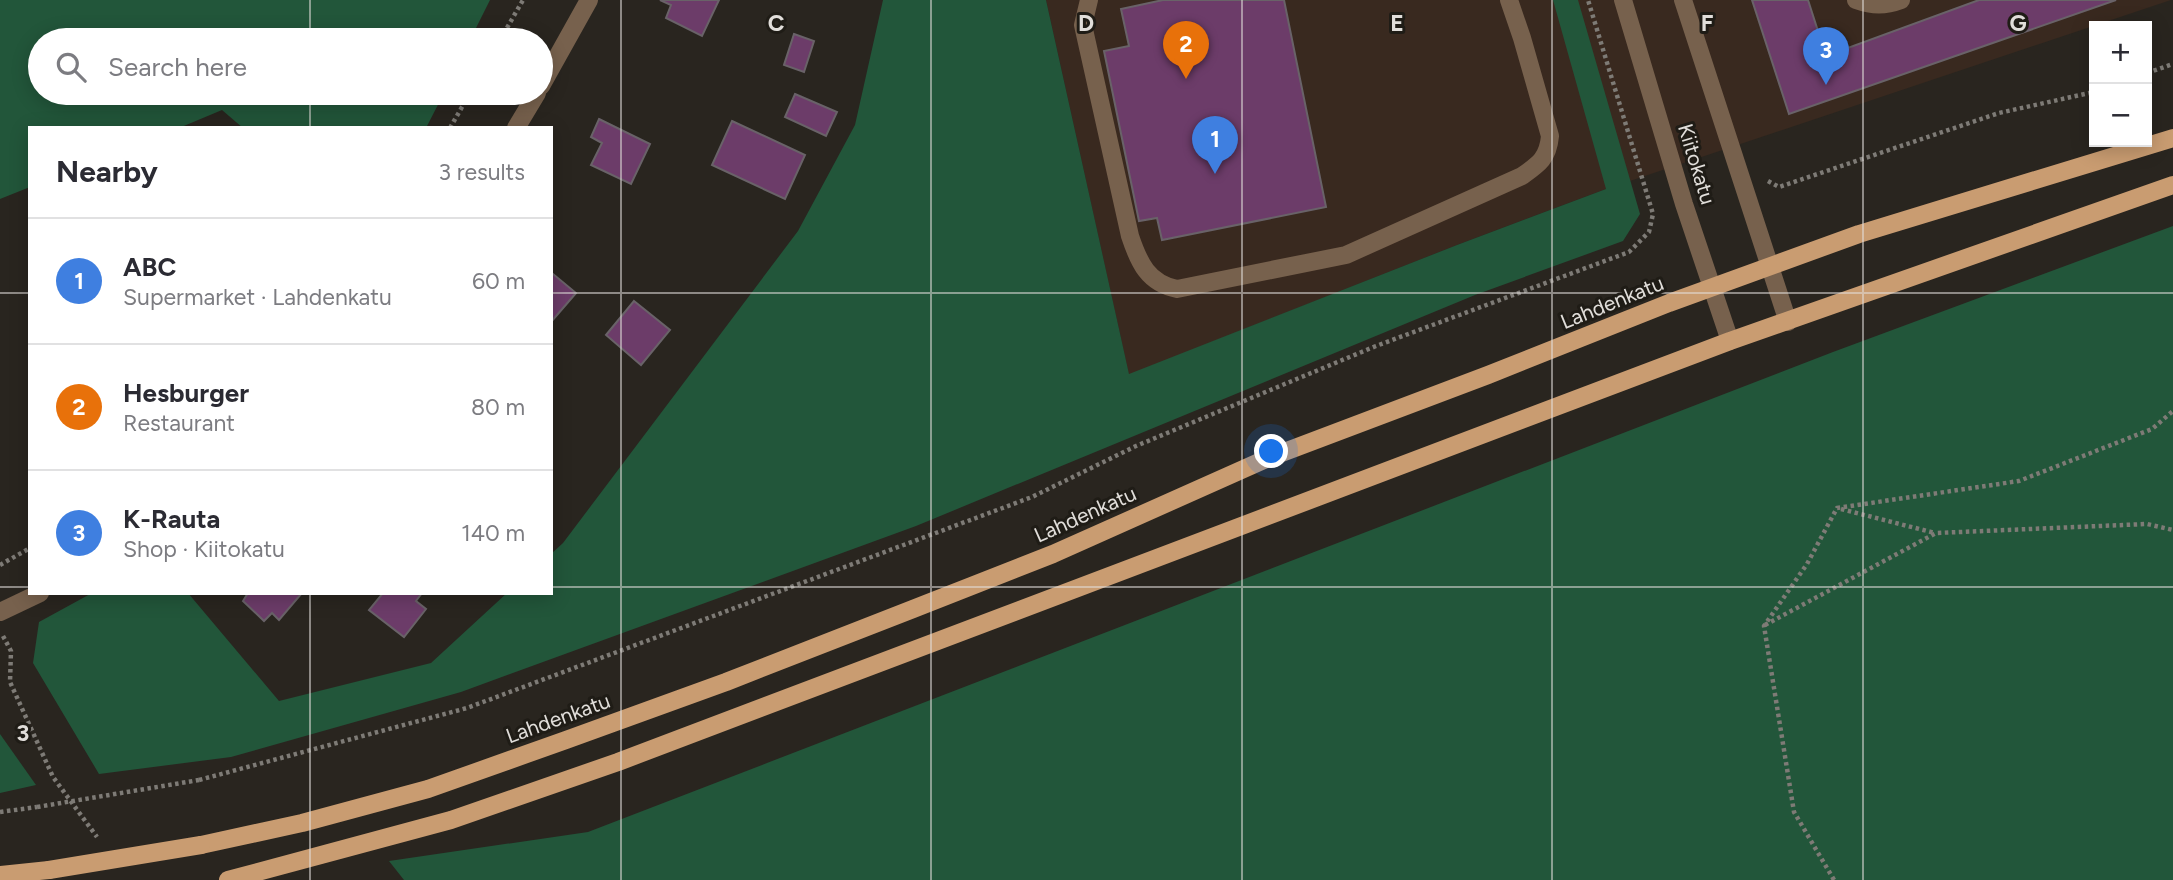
<!DOCTYPE html>
<meta charset="utf-8">
<style>
body{margin:0;font-family:Figtree,sans-serif;background:#f7f7f7;color:#2b2b33}
.controls{position:absolute;right:21px;top:21px;display:grid;overflow:hidden;border-radius:0px;box-shadow:0 4px 18px #0003}
.controls button{width:63px;height:63px;display:grid;place-items:center;padding:0;border:0;border-bottom:2px solid #e1e1e2;background:#fff;color:#2b2b33;font:35px sans-serif}
.you{position:absolute;left:1272px;top:452px;width:24px;height:24px;margin:-18px;border:5px solid #fff;border-radius:50%;background:#1a73e8;box-shadow:0 0 0 10px #1a73e833}
.badge{display:grid;place-items:center;width:46px;height:46px;border-radius:50%;background:#b45309;color:#fff;font-size:23px;font-weight:700}
.pin{position:absolute;translate:-50% -58px;filter:drop-shadow(0 2px 4px #0008)}
.pin::after{content:'';position:absolute;top:37px;width:24px;height:21px;background:inherit;clip-path:polygon(0 0,100% 0,50% 100%)}
.list{margin:0;padding:0;list-style:none}
h2{display:flex;justify-content:space-between;align-items:center;height:91px;margin:0;padding:0 28px;font-size:30px}
h2 small{font-size:23px;font-weight:400;color:#7c7c81}
.list li{display:grid;grid-template-columns:46px 1fr auto;gap:21px;align-items:center;box-sizing:border-box;height:126px;padding:0 28px;border-top:2px solid #e1e1e2}
.list b{display:block;font-size:26px;white-space:nowrap}
.list p{margin:0;font-size:23px;white-space:nowrap;color:#7c7c81}
.list em{font-size:23px;font-style:normal;color:#7c7c81}
.icon{flex:none;width:38px;height:38px;fill:none;stroke:currentColor;stroke-width:2;stroke-linecap:round;stroke-linejoin:round}
.map{position:relative;flex:none;width:2173px;height:880px;overflow:hidden}
.search{position:absolute;background:#fff;box-shadow:0 4px 18px #0003;left:28px;top:28px;width:525px;height:77px;display:flex;align-items:center;gap:18px;box-sizing:border-box;padding:0 24px;border-radius:38px;color:#7c7c81;font-size:26px}
.panel{position:absolute;background:#fff;box-shadow:0 4px 18px #0003;left:28px;top:126px;width:525px;height:469px;border-radius:0px}
.map>svg:first-child{display:block}
.commercial{fill:#39291f}
.green{fill:#22563a}
.building{fill:#6c3c69;stroke:#696268;stroke-width:2}
.lines{fill:none;stroke-linecap:round;stroke-linejoin:round}
.path{stroke:#7e7b76;stroke-width:4.5;stroke-dasharray:3.5 3.5;stroke-linecap:butt}
.service{stroke:#77614d;stroke-width:18}
.minor{stroke:#77614d;stroke-width:18}
.primary{stroke:#c99c71;stroke-width:18}
.path-bridge{stroke:#7e7b76;stroke-width:4.5;stroke-dasharray:3.5 3.5;stroke-linecap:butt}
.primary-bridge{stroke:#c99c71;stroke-width:18}
.grid{fill:none;stroke:#e1deda;stroke-width:2;stroke-opacity:0.55}
.labels{text-anchor:middle;dominant-baseline:central;stroke-width:6;stroke-linejoin:round;paint-order:stroke}
.street-label{font-size:21px;fill:#e1deda;stroke:#1f1c16}
.grid-label{font-size:23px;text-anchor:middle;font-weight:bold;fill:#e1deda;stroke:#1f1c16;stroke-width:6;stroke-linejoin:round;paint-order:stroke}
</style>
<div class="map">
<svg width="2173" height="880" viewBox="0 0 2173 880">
<rect width="100%" height="100%" fill="#29251f"/>
<polygon class="commercial" points="1046,0 2171,0 1606,189 1457,245 1129,375"/>
<g class="green">
<polygon points="0,0 490,0 470,40 40,40 40,93 444,93 426,128 243,128 222,110 179,128 30,128 30,187 0,199"/>
<polygon points="883,0 1046,0 1129,374 1457,245 1606,189 1553,0 1578,0 1640,214 1623,241 1475,295 916,526 461,692 231,757 99,774 33,663 39,622 92,593 188,593 279,701 431,663 507,593 551,593 551,554 563,543 798,231 855,125"/>
<polygon points="2173,226 2173,880 404,880 389,861 588,832 1833,352"/>
<polygon points="0,734 36,785 0,793"/>
</g>
<g class="building">
<polygon points="660,0 719,0 702,36 666,18 671,5"/>
<polygon points="1163,0 1284,0 1326,207 1162,240 1157,218 1139,221 1104,51 1129,46 1121,9"/>
<polygon points="1752,0 1808,0 1826,56 1979,0 2116,0 1789,114"/>
<polygon points="794,34 814,41 804,72 784,65"/>
<polygon points="795,94 837,112 826,136 785,117"/>
<polygon points="599,119 650,144 631,184 591,165 602,143 591,137"/>
<polygon points="732,121 805,155 785,199 712,165"/>
<polygon points="553,274 576,293 551,322 551,277"/>
<polygon points="634,301 670,330 641,365 606,335"/>
<polygon points="248,593 302,593 279,620 272,613 264,621 243,601"/>
<polygon points="383,593 422,593 416,601 426,609 404,637 369,610"/>
</g>
<g class="lines">
<g class="path">
<polyline points="500,40 523,0"/>
<polyline points="2147,73 2173,64"/>
<polyline points="450,128 470,93"/>
<polyline points="1768,181 1779,187 1999,113 2094,92"/>
<polyline points="1841,509 1935,533"/>
<polyline points="0,565 30,548"/>
<polyline points="1765,625 1936,533 2147,524 2173,530"/>
<polyline points="3,636 11,651 10,682 53,777 97,837"/>
<polyline points="199,780 467,708 1032,497 1136,446 1376,346 1629,252 1649,232 1653,214 1588,0"/>
<polyline points="0,812 37,807"/>
<polyline points="1834,880 1794,812 1764,626 1807,564 1837,508 2019,481 2152,429 2173,411"/>
</g>
<g class="service">
<path d="M1089,0l-6,25 47,211c9,27 18,47 47,53l169,-34 176,-79c17,-12 26,-18 28,-40l-28,-98 -13,-38"/>
<path d="M1856,0c17,6 29,6 45,0"/>
</g>
<g class="minor">
<polyline points="1623,0 1684,204 1730,341"/>
<polyline points="1683,0 1788,322"/>
<polyline points="541,86 589,0"/>
<polyline points="516,128 537,93"/>
<polyline points="0,612 40,593"/>
</g>
<g class="primary">
<polyline points="201,845 302,823 428,789 566,740 726,682 913,609 1053,554 1266,459 1488,375 1669,303 1859,234 2173,138"/>
<polyline points="0,875 49,870"/>
<polyline points="228,880 451,820 618,762 1730,341 2173,185"/>
</g>
<polyline class="path-bridge" points="37,807 199,780"/>
<polyline class="primary-bridge" points="49,870 201,845"/>
</g>
<path class="grid" d="M310,0v40M621,0v880M931,0v880M1242,0v880M1552,0v880M1863,0v880M310,93v35M0,293h30M551,293h1622M0,587h30M551,587h1622M310,593v287"/>
<g class="labels">
<g class="street-label">
<text transform="translate(1697 164) rotate(73)">Kiitokatu</text>
<text transform="translate(1612 302) rotate(-22)">Lahdenkatu</text>
<text transform="translate(1085 514) rotate(-24)">Lahdenkatu</text>
<text transform="translate(558 718) rotate(-20)">Lahdenkatu</text>
</g>
</g>
<g class="grid-label">
<text x="776" y="31">C</text>
<text x="1086" y="31">D</text>
<text x="1397" y="31">E</text>
<text x="1707" y="31">F</text>
<text x="2018" y="31">G</text>
<text x="23" y="741">3</text>
</g>
</svg>
<div class="controls">
<button>+</button>
<button>−</button>
</div>
<div class="you"></div>
<div class="pin badge" style="left:1215px;top:174px;background:#3f7fe0">1</div>
<div class="pin badge" style="left:1186px;top:79px;background:#e8710a">2</div>
<div class="pin badge" style="left:1826px;top:85px;background:#3f7fe0">3</div>
<div class="search"><svg class="icon" aria-label="search" viewBox="0 0 24 24"><circle cx="10" cy="10" r="6"/><path d="M15 15l6 6"/></svg>Search here</div>
<section class="panel">
<h2>Nearby<small>3 results</small></h2>
<ul class="list">
<li><span class="badge" style="background:#3f7fe0">1</span><div><b>ABC</b><p>Supermarket · Lahdenkatu</p></div><em>60 m</em></li>
<li><span class="badge" style="background:#e8710a">2</span><div><b>Hesburger</b><p>Restaurant</p></div><em>80 m</em></li>
<li><span class="badge" style="background:#3f7fe0">3</span><div><b>K-Rauta</b><p>Shop · Kiitokatu</p></div><em>140 m</em></li>
</ul>
</section>
</div>
